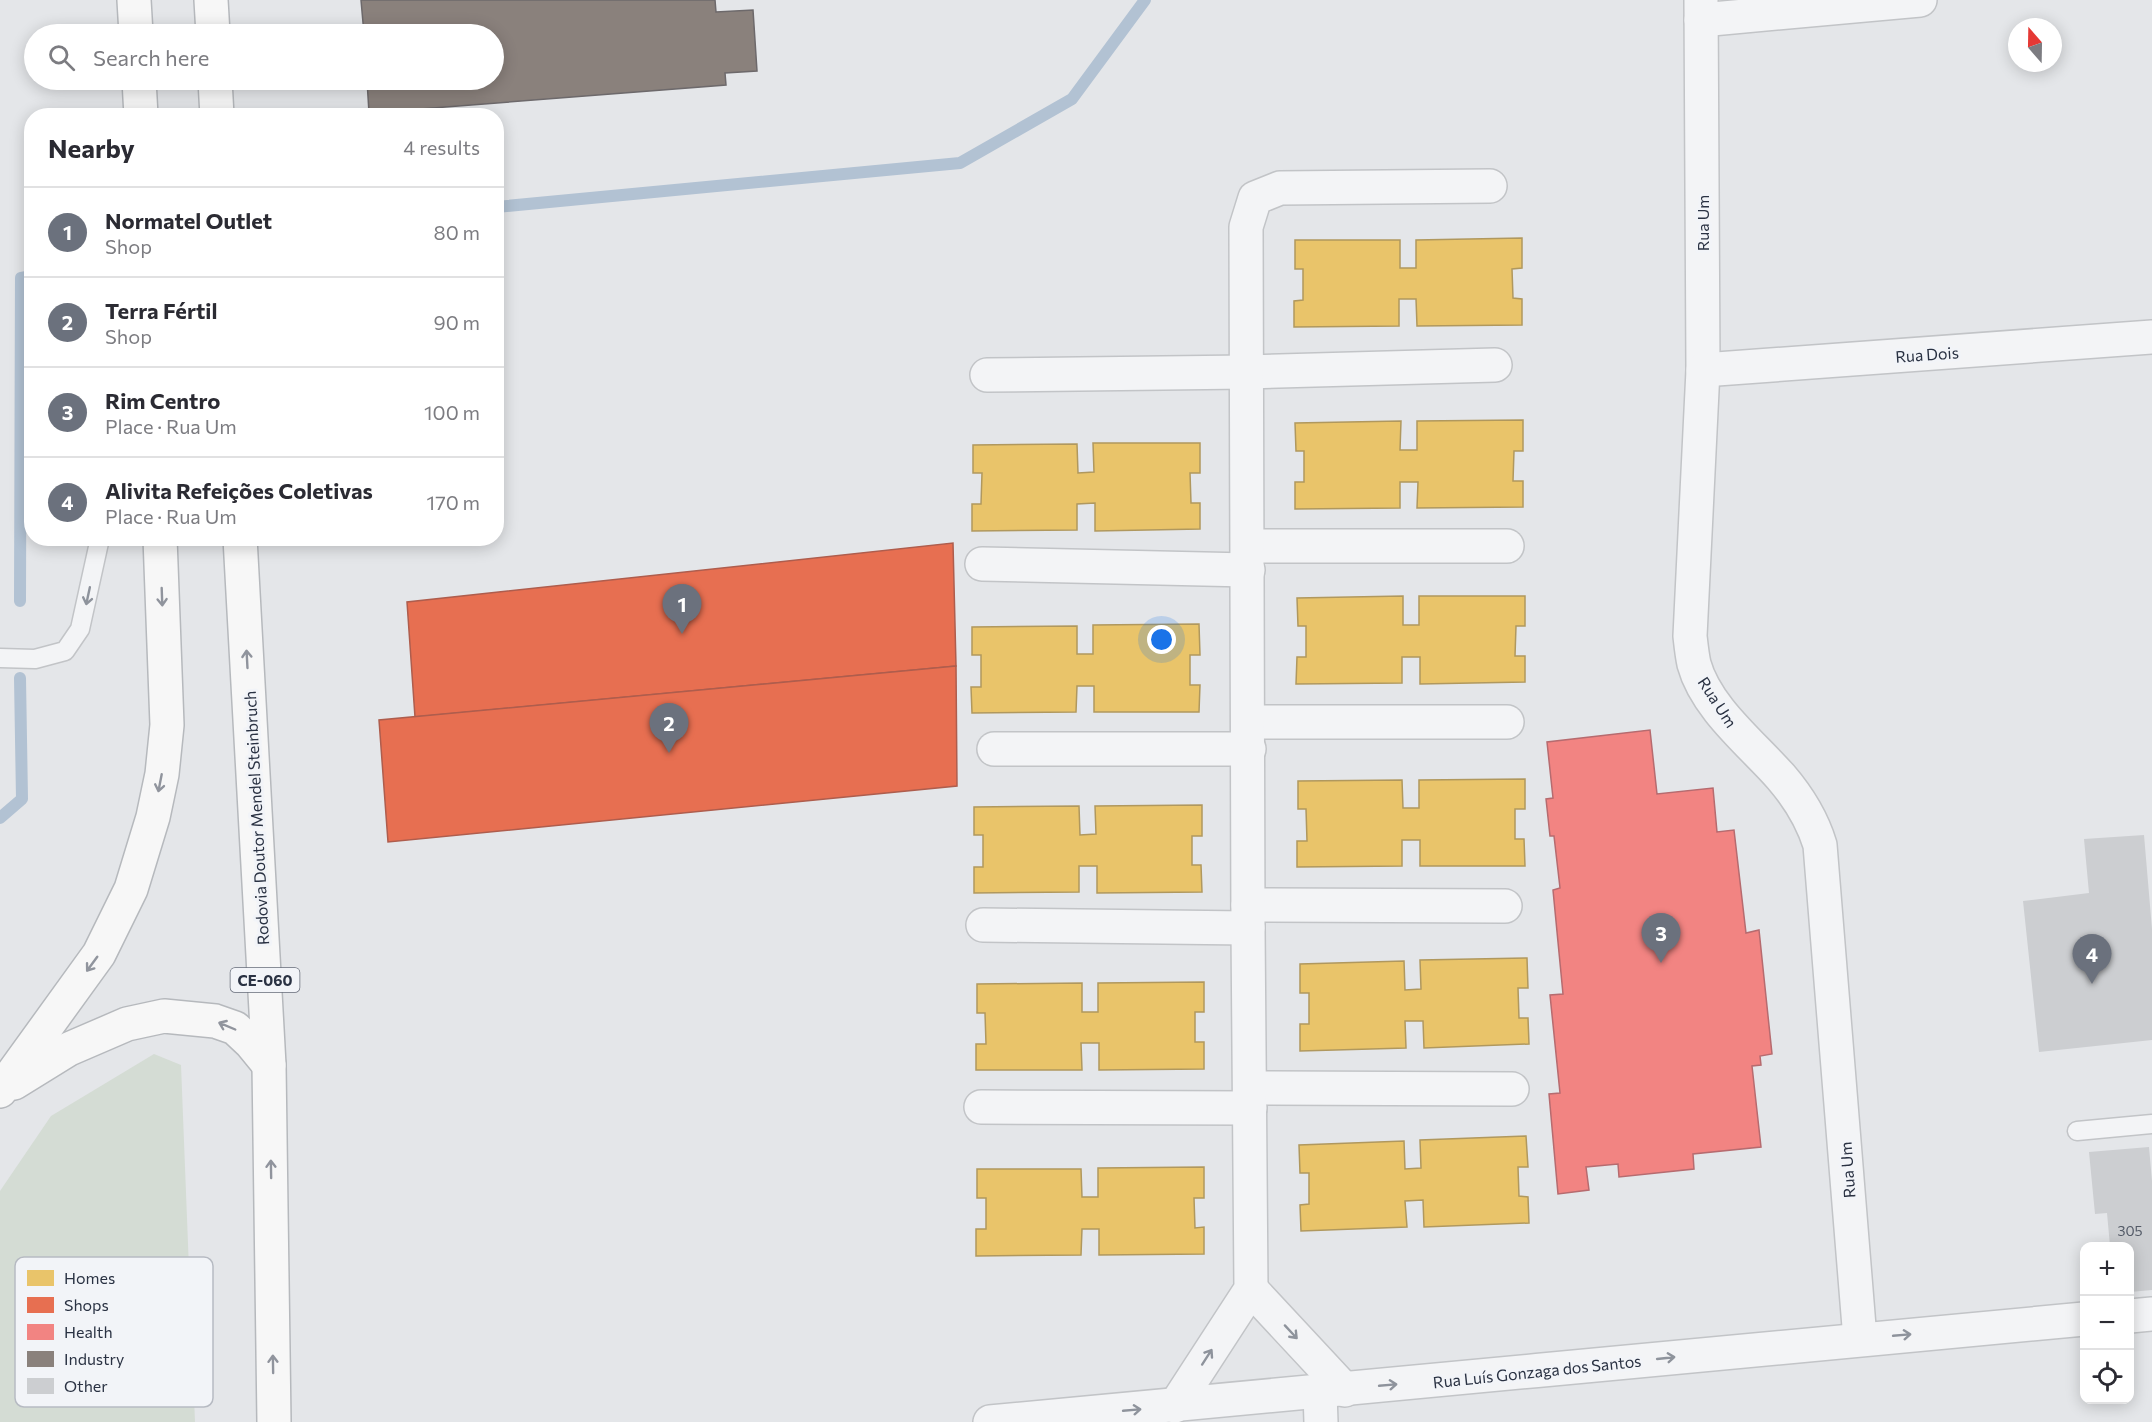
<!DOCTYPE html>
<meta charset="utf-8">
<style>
body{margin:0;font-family:Commissioner,sans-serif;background:#f2f2f3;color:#2b2b33}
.controls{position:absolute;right:18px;bottom:18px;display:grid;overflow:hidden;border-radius:12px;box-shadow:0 3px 15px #0003}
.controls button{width:54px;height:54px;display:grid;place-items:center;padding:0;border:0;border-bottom:2px solid #e1e1e2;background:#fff;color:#2b2b33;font:30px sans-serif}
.compass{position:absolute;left:2008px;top:18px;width:54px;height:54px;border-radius:50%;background:#fff;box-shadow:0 3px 15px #0003;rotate:340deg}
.you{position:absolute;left:1162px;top:640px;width:21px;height:21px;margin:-15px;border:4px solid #fff;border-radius:50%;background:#1a73e8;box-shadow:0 0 0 9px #1a73e833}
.badge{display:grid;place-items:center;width:39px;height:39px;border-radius:50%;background:#6b717d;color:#fff;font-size:20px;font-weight:700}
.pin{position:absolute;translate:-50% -50px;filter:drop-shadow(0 2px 3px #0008)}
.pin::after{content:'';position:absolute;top:32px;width:21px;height:18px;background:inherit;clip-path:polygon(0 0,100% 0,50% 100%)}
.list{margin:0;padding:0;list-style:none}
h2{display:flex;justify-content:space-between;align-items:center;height:78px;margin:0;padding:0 24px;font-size:26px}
h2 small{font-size:20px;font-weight:400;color:#7c7c81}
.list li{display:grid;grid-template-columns:39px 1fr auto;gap:18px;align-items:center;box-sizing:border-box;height:90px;padding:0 24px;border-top:2px solid #e1e1e2}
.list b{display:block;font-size:22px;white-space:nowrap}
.list p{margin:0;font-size:20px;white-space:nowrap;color:#7c7c81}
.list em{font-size:20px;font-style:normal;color:#7c7c81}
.icon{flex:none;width:33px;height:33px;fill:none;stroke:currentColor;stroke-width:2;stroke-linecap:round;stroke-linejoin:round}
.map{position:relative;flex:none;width:2152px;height:1422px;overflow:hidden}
.search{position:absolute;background:#fff;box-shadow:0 3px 15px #0003;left:24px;top:24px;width:480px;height:66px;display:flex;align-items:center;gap:15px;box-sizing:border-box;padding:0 21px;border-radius:33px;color:#7c7c81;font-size:22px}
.panel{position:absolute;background:#fff;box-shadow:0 3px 15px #0003;left:24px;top:108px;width:480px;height:438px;border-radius:24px}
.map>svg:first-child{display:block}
.green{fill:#d4dcd4}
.homes{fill:#e9c46a;stroke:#b0985e;stroke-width:1.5}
.shops{fill:#e76f51;stroke:#ae5d4d;stroke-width:1.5}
.health{fill:#f28482;stroke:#b66b6f;stroke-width:1.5}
.industry{fill:#8a817c;stroke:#6d696b;stroke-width:1.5}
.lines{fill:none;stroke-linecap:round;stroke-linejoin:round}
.stream{stroke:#b2c2d3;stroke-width:12}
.building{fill:#ccced1}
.service-casing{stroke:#c2c4c7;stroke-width:21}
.minor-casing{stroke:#c2c4c7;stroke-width:36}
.trunk-casing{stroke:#b6b9bd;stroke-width:36}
.service{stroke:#f3f4f6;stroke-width:18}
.minor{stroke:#f3f4f6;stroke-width:33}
.trunk{stroke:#f7f7f7;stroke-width:33}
.oneway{stroke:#8e939c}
.oneway2{stroke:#90949d}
.labels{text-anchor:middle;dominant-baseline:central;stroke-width:6;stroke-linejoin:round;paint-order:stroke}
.number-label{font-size:14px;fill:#535a67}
.shield{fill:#f2f4f8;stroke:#666c79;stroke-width:1.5}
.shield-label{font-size:15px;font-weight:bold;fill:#2a3243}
.street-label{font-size:16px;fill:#2a3243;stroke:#f2f4f8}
.key{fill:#f2f4f8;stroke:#b6bac2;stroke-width:1.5}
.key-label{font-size:16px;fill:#2a3243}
</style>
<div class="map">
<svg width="2152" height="1422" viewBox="0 0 2152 1422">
<rect width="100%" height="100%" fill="#e4e6e9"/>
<polygon class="green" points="154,1054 181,1065 195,1422 0,1422 0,1191 51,1116"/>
<g class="homes">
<polygon points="1522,238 1522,268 1512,269 1513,298 1522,299 1522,325 1417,326 1416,299 1399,299 1399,326 1294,327 1294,301 1303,300 1303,269 1295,269 1295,240 1400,240 1400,268 1416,268 1416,240"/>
<polygon points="1523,420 1523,451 1514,451 1513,481 1523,481 1523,507 1417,508 1418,482 1400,482 1400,508 1295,509 1295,482 1304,482 1304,451 1296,451 1295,423 1401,421 1400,450 1417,450 1417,421"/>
<polygon points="1093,443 1200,443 1200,473 1190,473 1191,503 1200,503 1200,529 1095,531 1095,503 1077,504 1077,530 972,531 972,504 981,504 982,473 973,473 973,445 1077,444 1078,473 1094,472"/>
<polygon points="1403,596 1403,625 1419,625 1419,596 1525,596 1525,626 1516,626 1515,656 1525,656 1525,682 1420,684 1420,657 1402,657 1402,683 1296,684 1297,657 1306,657 1306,626 1298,626 1297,598"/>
<polygon points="1199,624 1200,655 1190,655 1190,685 1200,685 1199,712 1094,712 1094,686 1077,686 1076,712 972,713 971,687 981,687 981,655 972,655 972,627 1077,626 1077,654 1093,654 1093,625"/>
<polygon points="1525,779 1525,809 1515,809 1515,839 1524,839 1525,866 1420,866 1420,840 1402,840 1402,866 1297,867 1297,841 1307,841 1306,809 1298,809 1298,781 1402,780 1403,808 1419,808 1419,780"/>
<polygon points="1202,805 1202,836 1192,836 1192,865 1201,865 1202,892 1097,893 1097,866 1079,866 1079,892 974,893 974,867 983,867 983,835 974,835 974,807 1079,806 1080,835 1096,834 1095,806"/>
<polygon points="1527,958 1528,988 1518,988 1519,1018 1528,1018 1529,1044 1424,1048 1423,1021 1405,1021 1406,1048 1300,1051 1300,1024 1309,1024 1309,993 1300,993 1300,964 1404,961 1405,990 1421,989 1420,960"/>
<polygon points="1204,982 1204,1012 1195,1012 1195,1042 1204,1042 1204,1069 1099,1070 1099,1043 1081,1043 1082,1070 976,1070 976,1044 986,1044 985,1013 977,1013 977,984 1082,983 1082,1012 1098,1012 1098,983"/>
<polygon points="1526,1136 1528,1167 1518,1167 1519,1196 1528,1197 1529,1223 1424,1227 1423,1200 1405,1201 1407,1227 1301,1231 1300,1205 1309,1204 1309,1173 1300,1173 1299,1145 1404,1141 1405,1169 1421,1168 1420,1140"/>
<polygon points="1204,1167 1204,1198 1194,1198 1195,1228 1204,1227 1204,1254 1099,1255 1099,1229 1082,1229 1081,1255 976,1256 976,1229 986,1229 986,1198 977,1198 977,1169 1081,1169 1082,1197 1098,1197 1098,1168"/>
</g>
<g class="shops">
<polygon points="953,543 956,666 415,717 407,602"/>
<polygon points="956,666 957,786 388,842 379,720"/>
</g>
<polygon class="health" points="1650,730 1657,794 1713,788 1717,832 1734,830 1746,933 1759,930 1772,1054 1760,1056 1761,1065 1752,1066 1761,1147 1693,1154 1694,1169 1619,1177 1618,1164 1586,1167 1589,1190 1558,1194 1549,1094 1560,1093 1550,995 1563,994 1553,890 1560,888 1554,836 1550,836 1546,799 1553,798 1547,742"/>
<polygon class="industry" points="361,0 715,0 716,12 753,10 757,71 725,73 726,85 369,113 367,80 494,80 494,34 364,34"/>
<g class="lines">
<g class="stream">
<polyline points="496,207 960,163 1072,99 1145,0"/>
<polyline points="20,601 21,278 32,276"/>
<polyline points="0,818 22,799 20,678"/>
</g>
</g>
<g class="building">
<polygon points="2144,835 2152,929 2152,1040 2039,1052 2023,901 2089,893 2084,839"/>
<polygon points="2149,1147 2152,1181 2152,1290 2130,1292 2130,1246 2110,1246 2107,1213 2095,1214 2089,1152"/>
</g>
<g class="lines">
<g class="service-casing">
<g id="service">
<polyline points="0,658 35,659 65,651 80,629 100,538"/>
<polyline points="2077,1131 2152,1124"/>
</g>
</g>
<g class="minor-casing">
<g id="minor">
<path d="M1701,0l2,370 -13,266c1,9 2,19 4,28 12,44 58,80 87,113 18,21 31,42 39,68l40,494"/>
<polyline points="1701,20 1920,0"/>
<polyline points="1703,370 2152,337"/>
<polyline points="987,375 1247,372 1495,365"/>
<polyline points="1248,546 1507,546"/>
<polyline points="982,564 1248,570"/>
<polyline points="1249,722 1507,722"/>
<polyline points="994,749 1249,749"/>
<polyline points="1248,905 1505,906"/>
<polyline points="983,925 1248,928"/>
<polyline points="1250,1088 1512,1089"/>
<polyline points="981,1107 1250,1108"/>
<polyline points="1251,1289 1345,1390"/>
<polyline points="2130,1316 2152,1314"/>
<polyline points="1320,1393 1321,1422"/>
<polyline points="1175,1406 1251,1289 1248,928 1246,227 1255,198 1280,188 1490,186"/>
<path d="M990,1422c365,-32 729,-71 1094,-103"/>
</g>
</g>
<g class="trunk-casing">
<g id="trunk">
<polyline points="134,0 136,34"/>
<polyline points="211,0 213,34"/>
<polyline points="139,80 141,116"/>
<polyline points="215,80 217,116"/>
<polyline points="240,538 269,1065 274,1422"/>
<polyline points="14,1083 69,1049 127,1024 164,1016 215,1021 235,1028 251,1043 269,1065"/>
<polyline points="0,1091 99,954 131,889 153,817 162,774 167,725 160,538"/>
</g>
</g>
<use href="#service" class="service"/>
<use href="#minor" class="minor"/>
<use href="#trunk" class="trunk"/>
</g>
<defs><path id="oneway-shaft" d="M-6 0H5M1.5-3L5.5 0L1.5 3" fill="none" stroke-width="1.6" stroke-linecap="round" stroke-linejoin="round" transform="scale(1.5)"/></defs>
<g class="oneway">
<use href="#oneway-shaft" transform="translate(88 596) rotate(102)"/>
<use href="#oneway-shaft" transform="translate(1291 1332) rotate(47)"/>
<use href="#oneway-shaft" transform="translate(1902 1335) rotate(-5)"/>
<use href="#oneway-shaft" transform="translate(1207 1357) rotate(-57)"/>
<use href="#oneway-shaft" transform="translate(1666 1358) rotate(-6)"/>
<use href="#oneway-shaft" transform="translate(1388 1385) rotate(-5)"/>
<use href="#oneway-shaft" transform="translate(1132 1410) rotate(-5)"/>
</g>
<g class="oneway2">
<use href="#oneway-shaft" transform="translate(162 597) rotate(88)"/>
<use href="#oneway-shaft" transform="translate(247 659) rotate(-93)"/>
<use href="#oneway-shaft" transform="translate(160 783) rotate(101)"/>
<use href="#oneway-shaft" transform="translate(92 964) rotate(126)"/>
<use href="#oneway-shaft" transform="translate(227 1026) rotate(-157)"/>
<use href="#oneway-shaft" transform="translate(271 1169) rotate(-91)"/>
<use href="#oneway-shaft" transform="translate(273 1364) rotate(-91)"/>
</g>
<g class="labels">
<g class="number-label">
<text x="2130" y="1230">305</text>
</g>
<rect class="shield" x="230.5" y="968" width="69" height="24" rx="4.5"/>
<g class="shield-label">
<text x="265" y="980">CE-060</text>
</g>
<g class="street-label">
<text transform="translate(1702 223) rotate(-90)">Rua Um</text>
<text transform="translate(1927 354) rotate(-4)">Rua Dois</text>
<text transform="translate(1718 702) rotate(57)">Rua Um</text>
<text transform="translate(256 818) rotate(-93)">Rodovia Doutor Mendel Steinbruch</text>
<text transform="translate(1847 1170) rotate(-94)">Rua Um</text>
<text transform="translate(1537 1371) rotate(-6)">Rua Luís Gonzaga dos Santos</text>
</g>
</g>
<rect x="15" y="1257" width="198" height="150" rx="9" class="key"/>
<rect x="27" y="1270" width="27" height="16" fill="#e9c46a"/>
<rect x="27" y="1297" width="27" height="16" fill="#e76f51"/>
<rect x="27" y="1324" width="27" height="16" fill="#f28482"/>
<rect x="27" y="1351" width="27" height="16" fill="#8a817c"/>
<rect x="27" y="1378" width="27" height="16" fill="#ccced1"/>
<g class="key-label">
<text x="64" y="1284">Homes</text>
<text x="64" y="1311">Shops</text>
<text x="64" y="1338">Health</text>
<text x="64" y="1365">Industry</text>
<text x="64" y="1392">Other</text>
</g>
</svg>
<div class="controls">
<button>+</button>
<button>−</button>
<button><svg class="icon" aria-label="locate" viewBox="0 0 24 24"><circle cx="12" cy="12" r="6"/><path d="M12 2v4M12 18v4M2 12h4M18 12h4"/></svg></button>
</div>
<svg class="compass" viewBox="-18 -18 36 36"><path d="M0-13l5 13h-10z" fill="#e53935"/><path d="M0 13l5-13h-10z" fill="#7c7c81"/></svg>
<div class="you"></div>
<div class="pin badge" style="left:682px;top:634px">1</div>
<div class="pin badge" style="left:669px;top:753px">2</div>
<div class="pin badge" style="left:1661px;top:963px">3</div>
<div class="pin badge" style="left:2092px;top:984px">4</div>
<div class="search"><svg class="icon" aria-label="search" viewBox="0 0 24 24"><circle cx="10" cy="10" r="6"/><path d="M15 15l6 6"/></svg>Search here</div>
<section class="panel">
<h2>Nearby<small>4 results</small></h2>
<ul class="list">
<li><span class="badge">1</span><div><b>Normatel Outlet</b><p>Shop</p></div><em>80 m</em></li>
<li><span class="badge">2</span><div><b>Terra Fértil</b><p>Shop</p></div><em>90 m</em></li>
<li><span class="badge">3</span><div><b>Rim Centro</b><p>Place · Rua Um</p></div><em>100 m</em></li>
<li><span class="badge">4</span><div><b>Alivita Refeições Coletivas</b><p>Place · Rua Um</p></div><em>170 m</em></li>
</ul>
</section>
</div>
